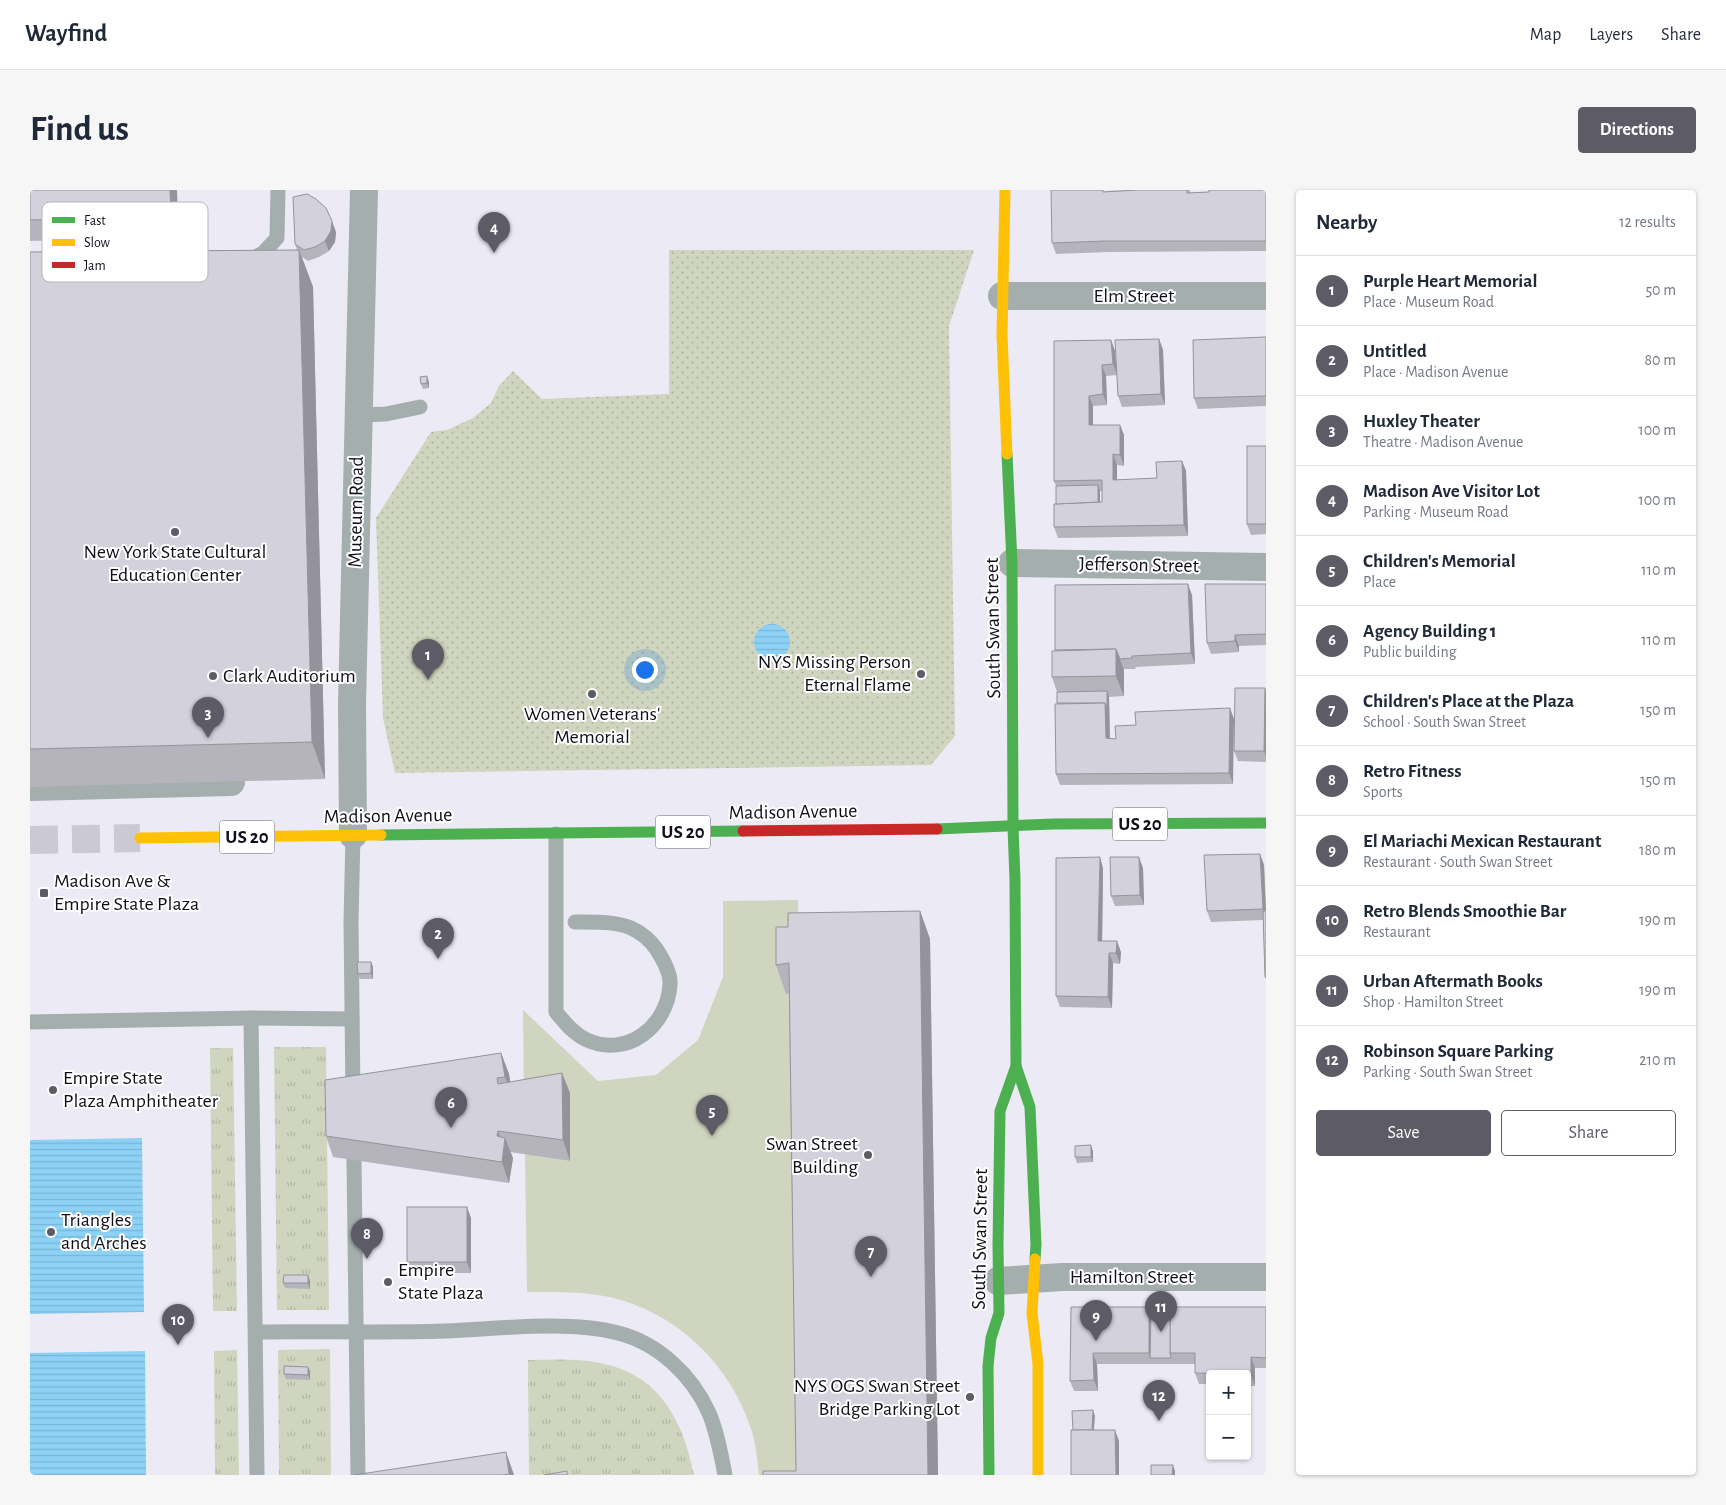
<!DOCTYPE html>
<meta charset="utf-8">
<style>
body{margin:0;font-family:"Alegreya Sans",sans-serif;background:#f6f6f7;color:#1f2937}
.controls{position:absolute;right:15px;bottom:15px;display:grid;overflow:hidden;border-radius:5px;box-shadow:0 1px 4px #0004}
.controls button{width:45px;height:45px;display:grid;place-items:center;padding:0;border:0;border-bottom:1px solid #e0e1e3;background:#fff;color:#1f2937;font:25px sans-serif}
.you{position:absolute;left:614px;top:479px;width:18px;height:18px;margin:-12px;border:4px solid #fff;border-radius:50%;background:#1a73e8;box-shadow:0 0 0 8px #1a73e833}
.badge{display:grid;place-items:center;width:32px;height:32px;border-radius:50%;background:#5d5b66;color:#fff;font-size:16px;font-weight:700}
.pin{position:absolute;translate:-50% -41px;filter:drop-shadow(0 1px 2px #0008)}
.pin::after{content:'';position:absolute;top:26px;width:18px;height:15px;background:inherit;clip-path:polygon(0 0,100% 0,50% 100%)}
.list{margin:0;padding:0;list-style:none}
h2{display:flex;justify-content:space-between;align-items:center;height:65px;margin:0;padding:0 20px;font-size:21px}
h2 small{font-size:16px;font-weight:400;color:#747a83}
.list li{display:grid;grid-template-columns:32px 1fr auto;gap:15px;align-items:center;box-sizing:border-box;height:70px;padding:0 20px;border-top:1px solid #e0e1e3}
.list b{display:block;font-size:19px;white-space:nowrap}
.list p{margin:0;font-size:16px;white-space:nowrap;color:#747a83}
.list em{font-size:16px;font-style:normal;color:#747a83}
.actions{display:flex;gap:10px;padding:15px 20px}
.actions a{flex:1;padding:11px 0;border:1px solid #5d5b66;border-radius:5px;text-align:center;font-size:18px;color:#5d5b66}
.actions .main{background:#5d5b66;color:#fff}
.map{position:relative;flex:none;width:1236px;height:1285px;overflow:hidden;border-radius:5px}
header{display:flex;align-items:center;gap:30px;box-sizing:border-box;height:70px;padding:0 25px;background:#fff;border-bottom:1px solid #e0e1e3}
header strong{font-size:24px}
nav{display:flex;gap:28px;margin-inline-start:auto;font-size:18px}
.intro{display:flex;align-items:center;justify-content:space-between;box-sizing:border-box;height:120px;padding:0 30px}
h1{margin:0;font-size:35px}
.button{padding:12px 22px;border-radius:5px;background:#5d5b66;color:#fff;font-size:18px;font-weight:700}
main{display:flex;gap:30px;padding:0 30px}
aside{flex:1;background:#fff;border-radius:5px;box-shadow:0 1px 4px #0004}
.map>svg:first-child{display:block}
.grass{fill:url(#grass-tufts)}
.park{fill:url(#park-dots)}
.garden{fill:#cfd5be}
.water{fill:url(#water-rules)}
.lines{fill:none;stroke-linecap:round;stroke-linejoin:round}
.primary-tunnel{stroke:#cbc9d4;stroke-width:28;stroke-dasharray:28 14;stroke-linecap:butt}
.lane{stroke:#a4aead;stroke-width:15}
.street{stroke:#a4aead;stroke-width:28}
.fast{stroke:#4caf50;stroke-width:11}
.slow{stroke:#ffc107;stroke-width:11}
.jam{stroke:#c62828;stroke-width:11}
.wall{fill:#b5b4bd;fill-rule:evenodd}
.shaded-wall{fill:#94929a}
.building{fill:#d3d1dc;stroke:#94929a}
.poi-dot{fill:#5d5b66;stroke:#fff;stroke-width:2}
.labels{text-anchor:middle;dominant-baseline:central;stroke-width:4;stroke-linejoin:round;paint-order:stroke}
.shield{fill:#fff;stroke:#58565e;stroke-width:1}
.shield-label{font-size:19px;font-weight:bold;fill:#100e19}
.street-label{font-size:20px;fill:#100e19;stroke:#fff}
.poi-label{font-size:20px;fill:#100e19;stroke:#fff;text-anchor:start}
.key{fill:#fff;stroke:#b7b7ba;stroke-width:1}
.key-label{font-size:14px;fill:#100e19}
</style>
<header>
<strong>Wayfind</strong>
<nav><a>Map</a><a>Layers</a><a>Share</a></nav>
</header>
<div class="intro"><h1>Find us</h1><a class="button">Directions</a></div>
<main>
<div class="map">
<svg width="1236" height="1285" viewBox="0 0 1236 1285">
<defs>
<pattern id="grass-tufts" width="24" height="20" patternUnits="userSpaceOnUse" patternTransform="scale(1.25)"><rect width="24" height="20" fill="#cfd5be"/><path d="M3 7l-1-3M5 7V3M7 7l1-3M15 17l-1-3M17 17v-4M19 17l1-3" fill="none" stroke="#b1b6a3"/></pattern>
<pattern id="park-dots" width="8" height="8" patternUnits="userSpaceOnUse" patternTransform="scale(1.25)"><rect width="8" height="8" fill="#cfd5be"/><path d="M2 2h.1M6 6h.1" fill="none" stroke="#b1b6a3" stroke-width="1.8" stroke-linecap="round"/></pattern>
<pattern id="water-rules" width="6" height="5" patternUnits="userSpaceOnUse" patternTransform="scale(1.25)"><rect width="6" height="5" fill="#8dd2f6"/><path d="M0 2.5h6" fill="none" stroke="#79b3d2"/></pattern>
</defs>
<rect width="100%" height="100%" fill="#eceaf5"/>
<g class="grass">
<polygon points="244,857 296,857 299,1120 247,1120"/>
<polygon points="180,858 203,858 207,1121 183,1121"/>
<polygon points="300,1159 301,1285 249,1285 248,1160"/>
<polygon points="207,1160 209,1285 185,1285 184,1161"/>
<path d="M498,1170c24,0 48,-2 72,3 59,11 83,57 94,112h-165z"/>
</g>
<polygon class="park" points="639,60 944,60 919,136 925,546 901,575 365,583 353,528 346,328 401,242 417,240 443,228 461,213 469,196 483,181 512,209 639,204"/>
<path class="garden" d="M768,710l8,575h-47c-2,-16 -3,-33 -9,-49 -20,-59 -68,-108 -129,-126 -30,-9 -63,-8 -94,-8l-2,-138 45,7v-67l-46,7 -1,-91 75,71 58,-6 42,-35 25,-63v-76z"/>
<g class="water">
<circle cx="742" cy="452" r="18"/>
<polygon points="112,948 114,1122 0,1124 0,950"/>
<polygon points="115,1161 116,1285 0,1285 0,1163"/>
</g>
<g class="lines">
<polyline class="primary-tunnel" points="0,650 110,648"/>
<g class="lane">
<polyline points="218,71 233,63 247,48 248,0"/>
<polyline points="329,225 356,224 390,217"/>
<path d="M526,644v178c9,11 18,22 31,28 40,18 80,-13 83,-55 1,-12 -7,-25 -13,-35 -6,-9 -15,-17 -26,-22 -16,-7 -38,-6 -56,-6"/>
<polyline points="323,645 321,732 323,906"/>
<polyline points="221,828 227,1285"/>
<polyline points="0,832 221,828 322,829"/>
<polyline points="324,970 328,1285"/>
<path d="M226,1142c62,-1 126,1 189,-1 52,-2 122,-11 173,2 40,10 74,42 91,80 8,19 12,41 16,62"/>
</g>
<g class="street">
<polyline points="972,106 1236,106"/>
<polyline points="982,373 1236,377"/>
<polyline points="0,597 201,592"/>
<polyline points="323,645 322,514 334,0"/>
<polyline points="968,1091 1032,1087 1236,1087"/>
</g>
<g class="fast">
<polyline points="977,264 982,373 983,637"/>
<polyline points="983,637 985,690 986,876 1000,917 1006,1055 1005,1069"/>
<polyline points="907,639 1023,634 1236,633"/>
<polyline points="351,645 713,641"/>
<polyline points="959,1285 958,1176 961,1148 969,1123 968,1056 970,921 986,876"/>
</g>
<g class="slow">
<polyline points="975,0 972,145 977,264"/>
<polyline points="110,648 351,645"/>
<polyline points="1005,1069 1002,1123 1008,1174 1008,1285"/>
</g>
<polyline class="jam" points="713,641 907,639"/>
</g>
<g class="wall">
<polygon points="0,0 147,0 148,47 0,51"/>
<polygon points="1107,0 1160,0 1160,3 1236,0 1236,61 1079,62 1026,64 1022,53 1076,1"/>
<polygon points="306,42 305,52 299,61 289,67 278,71 272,67 283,97 295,589 0,597 0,62 267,60 265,54"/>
<polygon points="1236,147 1236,216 1168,219 1164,208"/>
<polygon points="1129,149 1133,160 1135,215 1092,217 1088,206"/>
<path d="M1081,150l4,11 2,24 -11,1 1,29 -14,1v19h27l4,10v31l-7,-1v15l40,-2 25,-17 4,10 2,65 -130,2 -4,-11 2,-23v-18l-2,-5zM1070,301h2v11h-2z"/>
<polygon points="399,192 399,198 393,199 391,194"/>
<polygon points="1236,256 1236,344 1221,345 1217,334"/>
<polygon points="1236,394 1236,455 1209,456 1209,462 1181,464 1177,453"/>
<polygon points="1162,405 1165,474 1105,477 1106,479 1093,479 1094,506 1079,507 1080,549 1086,549 1106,535 1200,518 1203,594 1030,595 1026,584 1027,502 1022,487 1025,460"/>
<polygon points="1235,498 1236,502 1236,584 1236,572 1208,571 1204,561"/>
<polygon points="1230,664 1234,675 1236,715 1236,789 1235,787 1233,730 1181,732 1177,721"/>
<polygon points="1073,678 1072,751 1091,762 1090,774 1083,773 1082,818 1030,817 1026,806"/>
<polygon points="1113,678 1114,715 1085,716 1081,706"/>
<polygon points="890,721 900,749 908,1285 733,1285 766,1281 759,803 756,804 746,775 758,737"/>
<polygon points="341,772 343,777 343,789 330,789 328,784"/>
<polygon points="471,863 479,884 480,892 540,903 540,971 480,962 483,968 479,993 303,967 296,946"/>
<polygon points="1063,961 1063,972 1047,973 1045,967"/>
<polygon points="441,1028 441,1083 381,1083 377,1072"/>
<polygon points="280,1091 280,1099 255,1098 253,1093"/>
<polygon points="1041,1117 1119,1117 1121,1122 1140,1122 1236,1117 1236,1178 1225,1178 1225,1196 1217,1196 1217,1184 1180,1184 1180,1194 1169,1194 1165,1183 1165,1174 1067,1174 1068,1201 1044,1201 1040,1191"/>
<polygon points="278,1177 280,1182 280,1190 256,1189 254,1184"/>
</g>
<g class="shaded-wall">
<polygon points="140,0 147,0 148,47 141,26"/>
<polygon points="302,31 306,42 305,52 299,61 295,51"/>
<polygon points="269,60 283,97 295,589 282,552"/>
<polygon points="1129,149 1133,160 1135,215 1131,204"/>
<polygon points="1081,150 1085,161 1087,185 1083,174"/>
<polygon points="1072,175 1076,186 1077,215 1073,204"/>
<polygon points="397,186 399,192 399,198 397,193"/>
<polygon points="1059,206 1063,216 1063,246 1059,235"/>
<polygon points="1090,235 1094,245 1094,276 1090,265"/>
<polygon points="1083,264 1087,275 1087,301 1083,290"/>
<polygon points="1152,271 1156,281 1158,346 1154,335"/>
<polygon points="1068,295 1070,301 1070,323 1068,318"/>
<polygon points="1158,394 1162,405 1165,474 1161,463"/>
<polygon points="1205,445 1209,456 1209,462 1205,451"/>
<polygon points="1086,459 1094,480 1094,506 1086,486"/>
<polygon points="1235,498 1236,502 1236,567 1234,561"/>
<polygon points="1077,501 1079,507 1080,559 1076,548 1075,513"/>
<polygon points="1200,518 1204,529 1203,594 1199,583"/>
<polygon points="1230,664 1234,675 1236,728 1233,719"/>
<polygon points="1070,667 1073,678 1072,761 1068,751"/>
<polygon points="1109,667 1113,678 1114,715 1110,705"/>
<polygon points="890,721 900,749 908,1285 898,1285"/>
<polygon points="1087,751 1091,762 1090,774 1086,763"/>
<polygon points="1079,763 1083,773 1082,818 1078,807"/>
<polygon points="341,772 343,777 343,789 341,783"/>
<polygon points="471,863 479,884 483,907 475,887"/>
<polygon points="532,883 540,903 540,971 533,950"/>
<polygon points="468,941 474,958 475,948 483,968 479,993 472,972 467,946"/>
<polygon points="1061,955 1063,961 1063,972 1061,967"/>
<polygon points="437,1017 441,1028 441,1083 437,1072"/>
<polygon points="278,1085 280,1091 280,1099 278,1093"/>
<polygon points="1119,1117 1123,1128 1120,1168 1119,1163"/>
<polygon points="1063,1163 1067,1174 1068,1201 1064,1190"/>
<polygon points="1221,1167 1225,1178 1225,1196 1221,1185"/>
<polygon points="278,1177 280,1182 280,1190 278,1185"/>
<polygon points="1063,1220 1065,1226 1063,1251 1061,1246"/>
<polygon points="1085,1240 1089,1251 1089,1285 1086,1285"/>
<polygon points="476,1262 483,1282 484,1285 479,1285"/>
<polygon points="1143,1275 1145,1281 1145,1285 1142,1285"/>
</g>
<g class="building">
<polygon points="0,0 140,0 141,26 0,30"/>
<polygon points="1021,0 1073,0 1073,2 1107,0 1157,0 1157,3 1179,2 1179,0 1236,0 1236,51 1075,51 1022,53"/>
<polygon points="277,4 286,9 296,18 302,31 301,41 295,51 285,57 274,60 265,54 263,7"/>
<polygon points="269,60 282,552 0,559 0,62"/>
<polygon points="1236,147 1236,206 1164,208 1163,150"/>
<polygon points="1129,149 1131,204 1088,206 1085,150"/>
<polygon points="1081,150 1083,174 1072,175 1073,204 1059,206 1059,235 1090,235 1090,265 1083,264 1083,290 1127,288 1126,272 1152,271 1154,335 1024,337 1024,314 1072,312 1072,290 1024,291 1024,151"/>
<polygon points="397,186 397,193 391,194 390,187"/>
<rect x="1217" y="256" width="19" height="78"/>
<polygon points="1068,295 1068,312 1026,314 1026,296"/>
<polygon points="1158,394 1161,463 1102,466 1102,468 1090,469 1086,459 1025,460 1025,395"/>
<polygon points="1175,394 1236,394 1236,444 1205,445 1205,451 1177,453"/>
<polygon points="1086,459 1086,486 1022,487 1022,461"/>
<polygon points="1205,498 1235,498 1234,561 1204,561"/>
<polygon points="1077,501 1077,518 1075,513 1027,513 1027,502"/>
<polygon points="1075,513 1076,548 1086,549 1085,536 1106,535 1105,522 1200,518 1199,583 1026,584 1025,514"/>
<polygon points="1230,664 1233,719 1177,721 1174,665"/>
<polygon points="1070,667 1068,751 1087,751 1086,763 1079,763 1078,807 1026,806 1026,668"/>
<polygon points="1080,667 1109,667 1110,705 1081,706"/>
<polygon points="890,721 898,1285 733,1285 733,1281 766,1281 759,773 746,775 746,737 758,737 758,723"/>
<polygon points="1233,721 1236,721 1236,787 1235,787"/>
<polygon points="327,772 341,772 341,783 328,784"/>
<polygon points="471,863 475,887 467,888 468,894 532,883 533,950 468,941 467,946 475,948 472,972 296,946 295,890"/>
<polygon points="1061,955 1061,967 1045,967 1045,956"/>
<rect x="377" y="1017" width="60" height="55"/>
<polygon points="254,1085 278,1085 278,1093 253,1093"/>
<polygon points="1041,1117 1119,1117 1119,1163 1063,1163 1064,1190 1040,1191"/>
<polygon points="1140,1117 1236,1117 1236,1168 1221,1167 1221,1185 1217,1185 1217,1184 1165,1183 1165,1163 1140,1163"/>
<polygon points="1121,1122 1140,1122 1140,1163 1141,1168 1120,1168"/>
<polygon points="254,1176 278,1177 278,1185 254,1184"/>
<polygon points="1063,1220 1062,1240 1043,1240 1042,1221"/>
<polygon points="1041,1240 1085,1240 1086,1285 1041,1285"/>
<polygon points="476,1262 479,1284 473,1285 324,1285"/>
<polygon points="1121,1275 1143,1275 1142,1285 1121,1285"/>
<polygon points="537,1281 537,1285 514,1285"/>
</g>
<g class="poi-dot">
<circle cx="145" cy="342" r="5"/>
<circle cx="891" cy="484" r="5"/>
<circle cx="183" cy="486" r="5"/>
<circle cx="562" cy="504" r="5"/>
<rect x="9" y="698" width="10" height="10" rx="2.5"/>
<circle cx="23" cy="900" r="5"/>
<circle cx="838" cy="965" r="5"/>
<circle cx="21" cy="1042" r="5"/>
<circle cx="358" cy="1092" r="5"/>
<circle cx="940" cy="1207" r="5"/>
</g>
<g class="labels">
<g class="shield">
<rect x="1082.5" y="617.5" width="55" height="33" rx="4"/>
<rect x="625.5" y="625.5" width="55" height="33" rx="4"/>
<rect x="189.5" y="630.5" width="55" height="33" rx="4"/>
</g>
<g class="shield-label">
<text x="1110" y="634">US 20</text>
<text x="653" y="642">US 20</text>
<text x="217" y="647">US 20</text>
</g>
<g class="street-label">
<text x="1104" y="106">Elm Street</text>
<text transform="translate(326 322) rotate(-89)">Museum Road</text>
<text transform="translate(1109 375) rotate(1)">Jefferson Street</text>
<text transform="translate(963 438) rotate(-91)">South Swan Street</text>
<text transform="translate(763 622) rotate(-1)">Madison Avenue</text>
<text transform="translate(358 626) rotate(-1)">Madison Avenue</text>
<text transform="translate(950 1049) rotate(-89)">South Swan Street</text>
<text x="1102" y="1087">Hamilton Street</text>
</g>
<g class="poi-label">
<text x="145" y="362" text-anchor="middle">New York State Cultural<tspan x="145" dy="23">Education Center</tspan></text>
<text x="881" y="472" text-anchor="end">NYS Missing Person<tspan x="881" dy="23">Eternal Flame</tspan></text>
<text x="193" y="486">Clark Auditorium</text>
<text x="562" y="524" text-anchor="middle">Women Veterans'<tspan x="562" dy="23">Memorial</tspan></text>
<text x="24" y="691">Madison Ave &amp;<tspan x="24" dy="23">Empire State Plaza</tspan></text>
<text x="33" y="888">Empire State<tspan x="33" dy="23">Plaza Amphitheater</tspan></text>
<text x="828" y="954" text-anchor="end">Swan Street<tspan x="828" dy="23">Building</tspan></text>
<text x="31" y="1030">Triangles<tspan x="31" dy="23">and Arches</tspan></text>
<text x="368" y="1080">Empire<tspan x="368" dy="23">State Plaza</tspan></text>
<text x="930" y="1196" text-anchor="end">NYS OGS Swan Street<tspan x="930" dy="23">Bridge Parking Lot</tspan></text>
</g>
</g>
<rect x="12" y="12" width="166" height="80" rx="8" class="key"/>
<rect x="22" y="27" width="23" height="6" fill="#4caf50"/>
<rect x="22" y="49" width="23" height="7" fill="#ffc107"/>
<rect x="22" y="72" width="23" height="6" fill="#c62828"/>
<g class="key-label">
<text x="54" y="35">Fast</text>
<text x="54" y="57">Slow</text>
<text x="54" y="80">Jam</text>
</g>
</svg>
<div class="controls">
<button>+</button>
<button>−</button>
</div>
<div class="you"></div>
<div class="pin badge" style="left:398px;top:490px">1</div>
<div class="pin badge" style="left:408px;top:769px">2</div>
<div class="pin badge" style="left:178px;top:548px">3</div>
<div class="pin badge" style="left:464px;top:63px">4</div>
<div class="pin badge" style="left:682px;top:946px">5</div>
<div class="pin badge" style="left:421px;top:938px">6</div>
<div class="pin badge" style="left:841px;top:1087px">7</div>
<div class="pin badge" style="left:337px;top:1069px">8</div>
<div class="pin badge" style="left:1066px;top:1151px">9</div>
<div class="pin badge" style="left:148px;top:1155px">10</div>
<div class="pin badge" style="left:1131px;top:1142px">11</div>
<div class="pin badge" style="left:1129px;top:1231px">12</div>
</div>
<aside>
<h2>Nearby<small>12 results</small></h2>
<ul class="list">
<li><span class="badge">1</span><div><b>Purple Heart Memorial</b><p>Place · Museum Road</p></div><em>50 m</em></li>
<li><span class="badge">2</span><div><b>Untitled</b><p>Place · Madison Avenue</p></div><em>80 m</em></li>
<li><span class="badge">3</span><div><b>Huxley Theater</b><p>Theatre · Madison Avenue</p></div><em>100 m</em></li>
<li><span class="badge">4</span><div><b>Madison Ave Visitor Lot</b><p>Parking · Museum Road</p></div><em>100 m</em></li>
<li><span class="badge">5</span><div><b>Children's Memorial</b><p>Place</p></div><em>110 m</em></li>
<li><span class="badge">6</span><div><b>Agency Building 1</b><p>Public building</p></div><em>110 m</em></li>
<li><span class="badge">7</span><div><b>Children's Place at the Plaza</b><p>School · South Swan Street</p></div><em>150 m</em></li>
<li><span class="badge">8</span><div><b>Retro Fitness</b><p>Sports</p></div><em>150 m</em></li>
<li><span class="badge">9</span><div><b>El Mariachi Mexican Restaurant</b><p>Restaurant · South Swan Street</p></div><em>180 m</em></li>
<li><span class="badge">10</span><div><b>Retro Blends Smoothie Bar</b><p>Restaurant</p></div><em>190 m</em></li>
<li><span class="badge">11</span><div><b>Urban Aftermath Books</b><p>Shop · Hamilton Street</p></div><em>190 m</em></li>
<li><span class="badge">12</span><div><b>Robinson Square Parking</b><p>Parking · South Swan Street</p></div><em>210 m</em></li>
</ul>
<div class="actions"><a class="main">Save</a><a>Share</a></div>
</aside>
</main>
